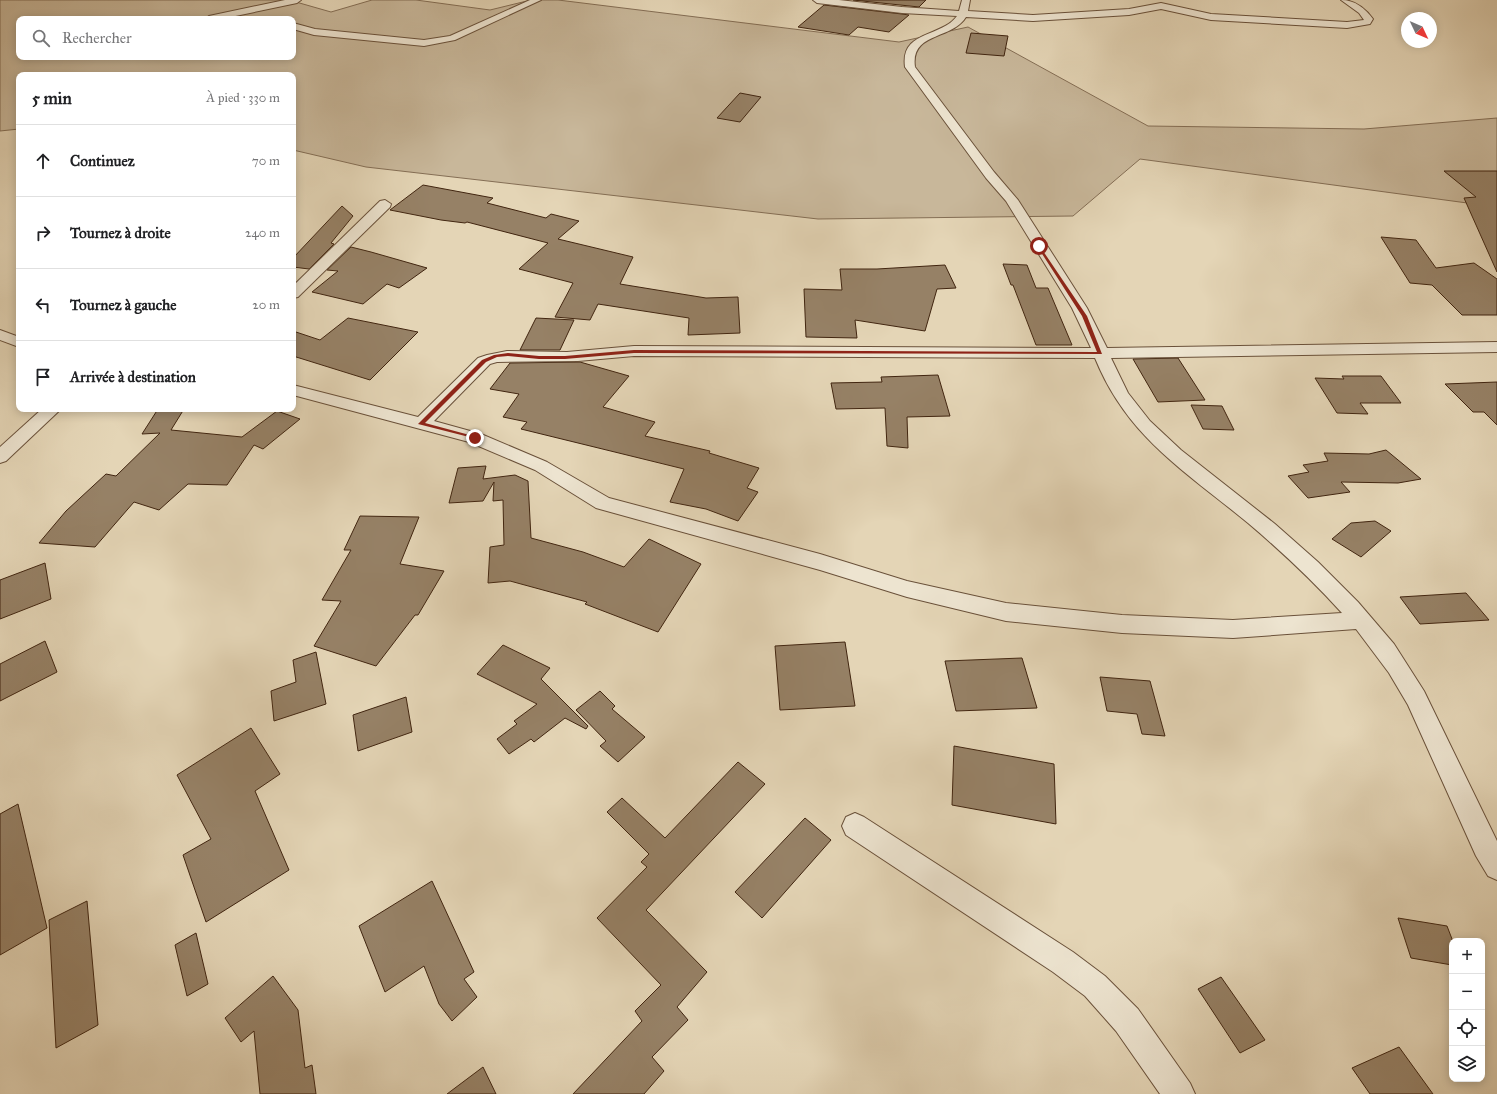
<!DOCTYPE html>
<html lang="fr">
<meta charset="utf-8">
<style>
body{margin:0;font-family:"IM FELL Great Primer",serif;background:#f2f2f2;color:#202124}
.controls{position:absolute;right:12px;bottom:12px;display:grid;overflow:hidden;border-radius:8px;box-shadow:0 2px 10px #0003}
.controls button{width:36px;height:36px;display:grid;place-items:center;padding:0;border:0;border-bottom:1px solid #e0e0e0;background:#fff;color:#202124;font:20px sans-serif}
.compass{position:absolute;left:1401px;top:12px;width:36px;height:36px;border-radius:50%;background:#fff;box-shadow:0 2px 10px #0003;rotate:134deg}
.stop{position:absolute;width:12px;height:12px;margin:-9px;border:3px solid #8f2418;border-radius:50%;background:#fff}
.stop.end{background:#8f2418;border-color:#fff;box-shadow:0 1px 4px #0008}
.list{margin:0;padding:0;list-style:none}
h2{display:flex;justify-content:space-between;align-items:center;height:52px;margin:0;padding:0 16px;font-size:17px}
h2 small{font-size:13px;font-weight:400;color:#757577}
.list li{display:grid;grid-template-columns:26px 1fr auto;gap:12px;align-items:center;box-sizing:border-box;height:72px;padding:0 16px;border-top:1px solid #e0e0e0}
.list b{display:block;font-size:15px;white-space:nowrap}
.list em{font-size:13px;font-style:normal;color:#757577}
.icon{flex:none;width:22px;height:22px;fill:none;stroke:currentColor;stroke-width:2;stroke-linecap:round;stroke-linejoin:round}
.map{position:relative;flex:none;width:1497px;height:1094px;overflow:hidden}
.search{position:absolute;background:#fff;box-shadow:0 2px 10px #0003;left:16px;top:16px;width:280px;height:44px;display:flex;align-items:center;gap:10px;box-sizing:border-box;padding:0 14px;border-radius:8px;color:#757577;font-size:15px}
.panel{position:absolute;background:#fff;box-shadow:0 2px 10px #0003;left:16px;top:72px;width:280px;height:340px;border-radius:8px}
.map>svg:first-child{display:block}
.green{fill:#c8b79a;stroke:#846e55;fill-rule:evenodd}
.building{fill:#968166;stroke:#412510}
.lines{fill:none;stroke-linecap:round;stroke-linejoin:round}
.street-casing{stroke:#6a513a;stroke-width:2}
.street{fill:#ede4d0;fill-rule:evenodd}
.route{fill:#8f2418}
</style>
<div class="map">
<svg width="1497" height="1094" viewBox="0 0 1497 1094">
<rect width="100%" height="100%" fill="#e4d5b6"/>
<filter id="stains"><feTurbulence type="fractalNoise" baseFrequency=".005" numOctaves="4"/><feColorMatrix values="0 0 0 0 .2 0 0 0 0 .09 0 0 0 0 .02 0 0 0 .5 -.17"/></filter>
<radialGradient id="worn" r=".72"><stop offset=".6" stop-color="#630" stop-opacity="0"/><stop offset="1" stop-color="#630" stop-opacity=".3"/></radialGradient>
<path class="green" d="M0,0h289l42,12 41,-12h44l74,10 41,-10h27l341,42 69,-15 180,99 216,3 133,-11v89l-357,-48 -67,57 -255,3 -452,-52 -73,-17v-75h-274v54l-19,2zM19,19h274v38h-274z"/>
<g class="building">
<polygon points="853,0 926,0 919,7"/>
<polygon points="824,5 902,14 909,15 889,32 858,27 849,35 798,27"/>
<polygon points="971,33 1008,36 1004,56 966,53"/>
<polygon points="740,93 761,97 740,122 717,118"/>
<polygon points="1444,171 1497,171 1497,272 1464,198 1476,197"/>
<polygon points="423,185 493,198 487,203 546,218 551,214 579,221 558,239 633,257 620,284 706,298 738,297 740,333 688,335 689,318 598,304 590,320 555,317 573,283 519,269 548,243 467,222 465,223 441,220 390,210"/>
<polygon points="342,206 353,216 331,243 334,244 309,269 293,267 293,258"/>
<polygon points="1381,237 1416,240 1436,268 1474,263 1497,279 1497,315 1462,315 1432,285 1410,283"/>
<polygon points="351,247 371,252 427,268 399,288 387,284 363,304 312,292 338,271 327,270"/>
<polygon points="1003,264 1027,265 1036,288 1048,288 1072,345 1036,345 1013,285 1011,285"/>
<polygon points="945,265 956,288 937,289 925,331 855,320 857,338 806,337 804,289 842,290 840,269 877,269"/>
<polygon points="348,318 418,332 370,380 293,356 293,331 320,340"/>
<polygon points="536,318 574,320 560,350 520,350"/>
<polygon points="1178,358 1205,400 1158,402 1133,359"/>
<polygon points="580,362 629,376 603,407 655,422 645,436 710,451 709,453 759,468 747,488 758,492 738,521 706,509 670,502 684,469 521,429 527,422 503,417 519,394 490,389 510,363"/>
<polygon points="938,375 950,416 907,417 908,448 887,446 885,408 836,409 831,383 882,382 881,377"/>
<polygon points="1342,376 1381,376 1401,403 1360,403 1368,414 1337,413 1315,378 1344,379"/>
<polygon points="1497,382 1497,425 1484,412 1473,412 1445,384"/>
<polygon points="1191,405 1222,406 1234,430 1203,429"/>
<polygon points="158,409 184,409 171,430 242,437 277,411 300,419 263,449 254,445 227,485 188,484 159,510 134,502 95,547 39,543 66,511 106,474 116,476 160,433 142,434"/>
<polygon points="1386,450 1421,479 1398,483 1341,482 1350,492 1308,498 1288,476 1309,472 1303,465 1328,461 1324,453 1369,454"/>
<polygon points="486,466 483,479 515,475 528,481 531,538 583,552 624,567 649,539 701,564 658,632 585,604 587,602 510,581 488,583 490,547 504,545 503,500 493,501 494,482 483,501 449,503 458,468"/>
<polygon points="360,516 419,517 400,564 444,571 418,615 415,615 376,666 314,646 341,601 322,600 351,550 344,550"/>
<polygon points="1375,521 1391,531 1361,557 1332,539 1351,523"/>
<polygon points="45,563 51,599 0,619 0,580"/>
<polygon points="1466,593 1489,620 1420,624 1400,597"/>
<polygon points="45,641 57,672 0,701 0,664"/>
<polygon points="845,642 855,706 780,710 775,646"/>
<polygon points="503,645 550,668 541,679 588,726 586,729 565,718 534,742 531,739 509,754 497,739 517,724 514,721 537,704 477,674"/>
<polygon points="316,652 326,704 274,721 271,691 296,682 293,660"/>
<polygon points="1022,658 1037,708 956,711 945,661"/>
<polygon points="1100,677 1150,681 1165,736 1142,734 1137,714 1107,711"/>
<polygon points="600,691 615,706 612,709 645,737 618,762 600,746 606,741 576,710"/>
<polygon points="406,697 412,732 358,751 353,715"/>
<polygon points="251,728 280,774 255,791 289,870 206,922 183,855 211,839 177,775"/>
<polygon points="954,746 1054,764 1056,824 952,805"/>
<polygon points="738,762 765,784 646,910 707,972 677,1007 688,1020 652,1057 664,1071 644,1094 573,1094 642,1021 635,1011 661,985 597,918 647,867 641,862 649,854 607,812 622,798 665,838"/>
<polygon points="18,804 47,928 0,955 0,814"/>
<polygon points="805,818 831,840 762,918 735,892"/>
<polygon points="432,881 474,972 464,979 477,997 452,1021 439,1004 424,966 385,992 359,926"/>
<polygon points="87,901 98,1025 56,1048 49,920"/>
<polygon points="1398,918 1447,926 1452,939 1452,965 1411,958"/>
<polygon points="196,933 208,984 187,996 175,945"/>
<polygon points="273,976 298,1010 305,1068 312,1065 316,1094 260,1094 254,1031 241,1042 225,1018"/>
<polygon points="1221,977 1265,1040 1240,1053 1198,989"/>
<polygon points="1399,1047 1433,1094 1370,1094 1352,1068"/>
<polygon points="483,1067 496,1094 447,1094"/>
</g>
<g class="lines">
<g class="street-casing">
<g id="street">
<polygon points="285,0 301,0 297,3 221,19 205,19 209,16"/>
<polygon points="530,0 541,0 455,40 424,46 314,35 293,29 293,23 315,29 424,40 450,36"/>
<path d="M813,0h26l63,7 57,4 3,-11h8l-2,11 65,4 96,-6 32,-6 50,11 136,8 17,-2 -5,-7 -18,-13c14,0 24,8 32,19l-3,5 -23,4 -136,-8 -50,-11 -32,6 -96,6 -67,-4c-14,23 -56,15 -51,50l79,105 24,28 69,108 20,40 390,-6v10l-386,6 17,35 22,28 31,29 94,74 43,38 40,40 36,42 30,47 73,150v39l-9,-4 -12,-20 -68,-151 -19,-32 -33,-44 -123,9 -111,-5 -116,-12 -99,-24 -87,-27 -224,-62 -61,-38 -66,-28 -176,-47v-10l125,32 60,-59 9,-3 20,-4 60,1 67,-6 457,2 -19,-40 -66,-107 -20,-23 -81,-111c-5,-37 36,-29 52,-51l-55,-3 -85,-10zM634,356l461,2c32,79 90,113 153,165 33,28 65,58 94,90l-109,7 -111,-5 -116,-12 -99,-22 -87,-27 -211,-56 -62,-36 -66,-28 -47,-13 56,-57 7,-2 81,-1z"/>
<polygon points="385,200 391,204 390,207 298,297 293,298 293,286 380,201"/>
<polygon points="0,330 19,337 19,347 0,340"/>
<polygon points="42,409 61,409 6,461 0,463 0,447"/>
<polygon points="855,813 864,817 1073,952 1105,976 1138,1009 1190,1083 1195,1094 1160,1094 1116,1031 1085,996 1053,972 846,835 842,826 846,817"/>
</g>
</g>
<use href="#street" class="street"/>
</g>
<polygon class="route" points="1039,245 1087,316 1102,354 634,353 565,359 539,359 508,356 497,357 486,362 425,423 477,437 477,439 418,424 482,360 494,355 508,353 539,356 565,356 634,350 1097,352 1082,316 1037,246"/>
<rect width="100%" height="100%" filter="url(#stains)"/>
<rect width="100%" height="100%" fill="url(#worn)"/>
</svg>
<div class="controls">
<button>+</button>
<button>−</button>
<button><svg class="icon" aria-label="locate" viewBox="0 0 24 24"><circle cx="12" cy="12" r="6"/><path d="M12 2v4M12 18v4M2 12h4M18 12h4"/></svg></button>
<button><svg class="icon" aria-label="layers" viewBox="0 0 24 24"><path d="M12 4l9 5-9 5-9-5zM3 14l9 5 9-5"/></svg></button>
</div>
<svg class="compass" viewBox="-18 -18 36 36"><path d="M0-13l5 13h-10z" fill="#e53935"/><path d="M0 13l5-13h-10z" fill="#757577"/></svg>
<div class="stop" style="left:1039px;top:246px"></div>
<div class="stop end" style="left:475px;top:438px"></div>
<div class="search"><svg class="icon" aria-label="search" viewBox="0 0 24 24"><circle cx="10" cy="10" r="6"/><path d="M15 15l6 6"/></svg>Rechercher</div>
<section class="panel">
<h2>5 min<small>À pied · 330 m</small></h2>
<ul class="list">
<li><svg class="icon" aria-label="ahead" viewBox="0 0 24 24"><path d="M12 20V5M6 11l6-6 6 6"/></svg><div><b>Continuez</b></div><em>70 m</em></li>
<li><svg class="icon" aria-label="right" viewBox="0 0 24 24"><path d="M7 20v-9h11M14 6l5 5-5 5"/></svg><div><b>Tournez à droite</b></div><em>240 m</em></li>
<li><svg class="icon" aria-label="left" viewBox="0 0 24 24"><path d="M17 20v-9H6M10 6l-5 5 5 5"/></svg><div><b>Tournez à gauche</b></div><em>20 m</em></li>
<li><svg class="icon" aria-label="arrive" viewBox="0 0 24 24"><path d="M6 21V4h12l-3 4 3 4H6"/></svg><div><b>Arrivée à destination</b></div></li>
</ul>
</section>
</div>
